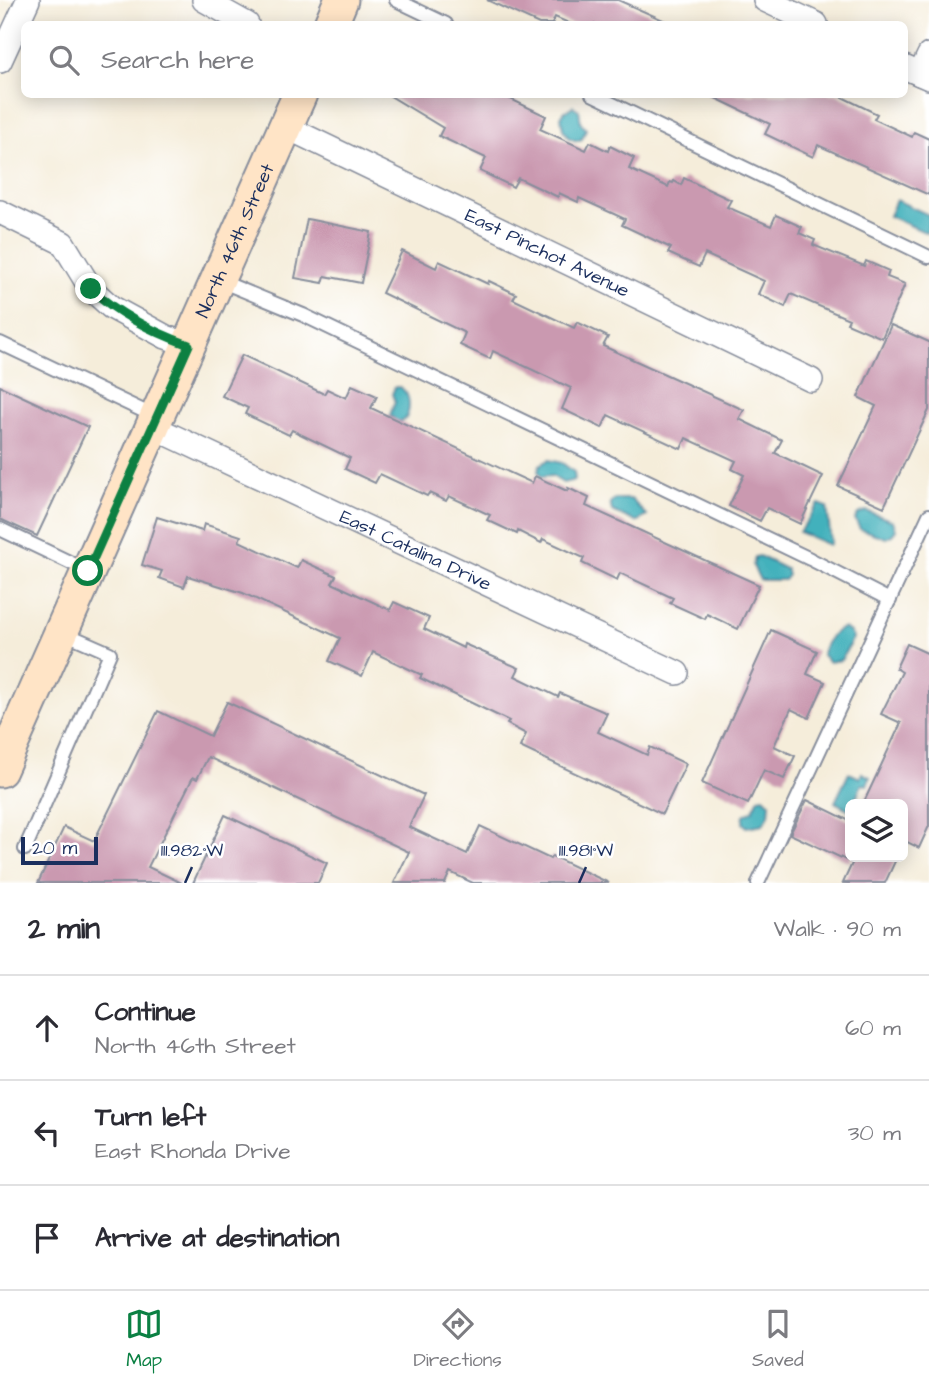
<!DOCTYPE html>
<meta charset="utf-8">
<style>
body{margin:0;font-family:"Architects Daughter",sans-serif;background:#f7f7f7;color:#2b2b33}
.controls{position:absolute;right:21px;bottom:21px;display:grid;overflow:hidden;border-radius:10px;box-shadow:0 4px 18px #0003}
.controls button{width:63px;height:63px;display:grid;place-items:center;padding:0;border:0;border-bottom:2px solid #e1e1e2;background:#fff;color:#2b2b33;font:35px sans-serif}
.scale{position:absolute;left:21px;bottom:18px;width:77px;box-sizing:border-box;padding-left:7px;border:4px solid #1b2f5e;border-top:0;font-size:19px;line-height:24px;white-space:nowrap;color:#1b2f5e;-webkit-text-stroke:5px #fff;paint-order:stroke}
.stop{position:absolute;width:21px;height:21px;margin:-16px;border:5px solid #0b8043;border-radius:50%;background:#fff}
.stop.end{background:#0b8043;border-color:#fff;box-shadow:0 2px 7px #0008}
.list{margin:0;padding:0;list-style:none}
h2{display:flex;justify-content:space-between;align-items:center;height:91px;margin:0;padding:0 28px;font-size:30px}
h2 small{font-size:23px;font-weight:400;color:#7c7c81}
.list li{display:grid;grid-template-columns:46px 1fr auto;gap:21px;align-items:center;box-sizing:border-box;height:105px;padding:0 28px;border-top:2px solid #e1e1e2}
.list b{display:block;font-size:26px;white-space:nowrap}
.list p{margin:0;font-size:23px;white-space:nowrap;color:#7c7c81}
.list em{font-size:23px;font-style:normal;color:#7c7c81}
.icon{flex:none;width:38px;height:38px;fill:none;stroke:currentColor;stroke-width:2;stroke-linecap:round;stroke-linejoin:round}
.map{position:relative;flex:none;width:929px;height:883px;overflow:hidden}
.search{position:absolute;background:#fff;box-shadow:0 4px 18px #0003;left:21px;right:21px;top:21px;height:77px;display:flex;align-items:center;gap:18px;box-sizing:border-box;padding:0 24px;border-radius:10px;color:#7c7c81;font-size:26px}
.sheet{height:406px;background:#fff}
nav{display:flex;justify-content:space-around;align-items:center;box-sizing:border-box;height:98px;border-top:2px solid #e1e1e2;background:#fff;font-size:19px;color:#7c7c81}
nav a{display:grid;justify-items:center;gap:4px}
nav .on{color:#0b8043}
.map>svg:first-child{display:block}
.water{fill:#42b1bc;stroke:#2e708d;stroke-width:2}
.building{fill:#ca99b0}
.lines{fill:none;stroke-linecap:round;stroke-linejoin:round}
.lane-casing{stroke:#888e9c;stroke-width:16}
.street-casing{stroke:#888e9c;stroke-width:26}
.secondary-casing{stroke:#888e9c;stroke-width:37}
.lane{stroke:#fff;stroke-width:12}
.street{stroke:#fff;stroke-width:23}
.secondary{stroke:#ffe4c6;stroke-width:33}
.route{stroke:#0b8043;stroke-width:9}
.ticks{fill:none;stroke:#1b2f5e;stroke-width:2.5}
.labels{text-anchor:middle;dominant-baseline:central;stroke-width:5;stroke-linejoin:round;paint-order:stroke}
.street-label{font-size:19px;fill:#1b2f5e;stroke:#fff}
.ticks-label{font-size:18px;text-anchor:middle;fill:#1b2f5e;stroke:#fff;stroke-width:5;stroke-linejoin:round;paint-order:stroke}
</style>
<div class="map">
<svg width="929" height="883" viewBox="0 0 929 883">
<rect width="100%" height="100%" fill="#fff"/>
<filter id="ink" filterUnits="userSpaceOnUse"><feTurbulence type="fractalNoise" baseFrequency=".0143" numOctaves="2"/><feDisplacementMap in="SourceGraphic" scale="14" xChannelSelector="R" yChannelSelector="G"/><feConvolveMatrix kernelMatrix="1 2 1 2 8 2 1 2 1" color-interpolation-filters="sRGB"/></filter>
<filter id="wash" filterUnits="userSpaceOnUse"><feTurbulence type="fractalNoise" baseFrequency=".00686" numOctaves="4" result="noise"/><feDisplacementMap in="SourceGraphic" scale="28" xChannelSelector="R" yChannelSelector="G"/><feGaussianBlur stdDeviation="1.57" result="paint"/><feColorMatrix in="noise" values="0 0 0 0 0 0 0 0 0 0 0 0 0 0 0 0 0 1.4 0 .05"/><feComposite in="paint" operator="in"/></filter>
<g filter="url(#wash)">
<rect width="100%" height="100%" fill="#f5edda"/>
<g class="water">
<polygon points="573,106 579,110 581,123 586,129 582,139 577,141 569,138 563,129 561,117 564,112"/>
<polygon points="896,200 929,215 927,233 889,216"/>
<path d="M395,387h5c11,7 11,22 5,33l-8,2 -7,-7 5,-13 -3,-8z"/>
<polygon points="548,460 562,463 574,472 575,480 563,483 552,476 541,477 538,471 540,465"/>
<polygon points="615,499 631,499 647,516 636,522 612,511 610,503"/>
<polygon points="819,504 827,507 831,542 829,545 799,532"/>
<polygon points="866,511 893,521 896,530 892,535 886,538 860,529 855,519 858,514"/>
<polygon points="759,556 786,569 788,575 784,580 760,580 753,566 755,557"/>
<path d="M844,628l6,4 3,6 -12,22 -12,2 -7,-7c1,-11 12,-25 22,-27z"/>
<polygon points="849,773 860,778 862,773 870,777 867,785 862,784 853,804 850,804 850,810 835,802"/>
<polygon points="764,797 770,803 769,815 763,824 747,827 743,823 744,815 753,810 759,798"/>
</g>
<g id="blocks">
<g class="building">
<polygon points="487,0 618,0 672,24 571,24 555,17 552,24 539,24"/>
<polygon points="387,94 500,94 546,116 540,129 586,150 590,142 608,151 610,146 634,158 629,169 668,187 670,182 673,183 674,181 681,185 684,178 731,200 727,207 771,226 776,215 802,227 799,233 815,240 813,245 864,266 866,261 889,271 887,277 905,284 882,338 847,323 849,319 791,294 785,307 758,294 764,281 705,254 699,267 668,253 671,248 622,225 625,219 579,198 578,202 559,193 558,197 518,178 513,187 480,171 486,158 439,136 443,128"/>
<polygon points="707,94 836,94 877,114 874,119 912,137 914,132 929,139 929,195 818,145 813,157 765,134 770,124"/>
<polygon points="307,219 371,232 361,283 325,276 323,283 295,278"/>
<polygon points="402,251 436,268 439,261 488,284 489,281 516,294 513,299 574,328 577,322 608,337 603,346 744,410 739,419 782,440 775,453 823,476 800,524 767,508 760,521 729,506 744,475 732,469 736,461 686,438 681,449 608,415 602,428 562,409 571,388 493,351 490,359 460,345 465,333 382,293"/>
<polygon points="891,325 929,342 929,410 884,507 838,486 876,406 858,397"/>
<polygon points="242,355 324,394 327,389 346,398 352,385 377,396 371,408 532,483 535,476 567,491 568,488 589,498 586,506 759,585 738,629 707,614 705,619 670,603 673,598 620,573 617,580 582,563 584,558 543,539 541,543 518,531 517,534 487,520 490,515 449,496 446,501 429,493 427,496 380,474 375,483 345,469 350,458 292,430 289,435 245,414 248,408 222,396"/>
<polygon points="0,386 88,427 37,536 0,519"/>
<polygon points="157,517 202,531 204,524 241,536 239,541 297,568 301,560 336,576 332,583 390,610 394,602 429,618 424,629 463,648 464,644 519,668 515,676 558,697 560,693 607,713 598,732 647,755 650,747 686,764 662,814 520,747 526,734 507,724 509,721 420,678 422,675 373,652 362,676 329,661 340,638 243,593 188,576 184,587 159,578 162,571 142,565"/>
<polygon points="771,630 817,651 807,674 825,682 809,718 791,709 774,746 795,756 784,779 764,770 748,804 702,783"/>
<polygon points="907,644 929,654 929,826 919,848 903,840 903,804 863,804 901,723 881,714 902,672 896,668"/>
<polygon points="227,702 424,795 409,827 467,854 480,826 550,859 552,856 609,883 473,883 450,872 445,883 394,883 409,852 208,757 197,779 193,777 148,867 182,883 38,883 64,827 94,841 158,711 210,736"/>
<polygon points="807,800 850,821 850,862 790,834"/>
<polygon points="225,815 327,863 318,883 193,883"/>
<polygon points="855,857 897,857 885,883 843,883"/>
</g>
</g>
</g>
<g filter="url(#ink)">
<use href="#blocks" fill-opacity="0" stroke="#888e9c" stroke-width="2"/>
<g class="lines">
<g class="lane-casing">
<g id="lane">
<polyline points="396,0 446,24"/>
<polyline points="592,94 929,257"/>
<polyline points="218,280 303,315 810,559 890,600"/>
<polyline points="0,343 154,416"/>
<polyline points="0,529 88,571"/>
<polyline points="25,849 110,653 62,632"/>
<polyline points="758,883 929,515"/>
</g>
</g>
<g class="street-casing">
<g id="street">
<polyline points="204,0 247,24"/>
<polyline points="765,0 816,24"/>
<polyline points="0,61 28,0"/>
<polyline points="904,67 929,78"/>
<polyline points="920,74 929,55"/>
<path id="s1" d="M286,127l525,253"/>
<polyline points="0,212 63,243 91,289 111,307 166,337 189,345"/>
<path id="s2" d="M153,427l524,246"/>
</g>
</g>
<g class="secondary-casing">
<g id="secondary">
<polyline points="331,24 341,0"/>
<path id="s3" d="M0,770l300,-676"/>
</g>
</g>
<use href="#lane" class="lane"/>
<use href="#street" class="street"/>
<use href="#secondary" class="secondary"/>
</g>
</g>
<g class="lines" filter="url(#ink)">
<path class="route" d="M88,571l101,-226c-36,-13 -70,-30 -98,-56"/>
</g>
<path class="ticks" d="M185,883l7,-16M579,883l7,-16"/>
<g class="labels">
<g class="street-label">
<text stroke="none"><textPath href="#s3" startOffset="579">North 46th Street</textPath></text>
<text stroke="none"><textPath href="#s1" startOffset="290">East Pinchot Avenue</textPath></text>
<text stroke="none"><textPath href="#s2" startOffset="290">East Catalina Drive</textPath></text>
</g>
</g>
<g class="ticks-label">
<text x="192" y="856">111.982°W</text>
<text x="586" y="856">111.981°W</text>
</g>
</svg>
<div class="controls">
<button><svg class="icon" aria-label="layers" viewBox="0 0 24 24"><path d="M12 4l9 5-9 5-9-5zM3 14l9 5 9-5"/></svg></button>
</div>
<div class="scale">20 m</div>
<div class="stop" style="left:88px;top:571px"></div>
<div class="stop end" style="left:91px;top:289px"></div>
<div class="search"><svg class="icon" aria-label="search" viewBox="0 0 24 24"><circle cx="10" cy="10" r="6"/><path d="M15 15l6 6"/></svg>Search here</div>
</div>
<section class="sheet">
<h2>2 min<small>Walk · 90 m</small></h2>
<ul class="list">
<li><svg class="icon" aria-label="ahead" viewBox="0 0 24 24"><path d="M12 20V5M6 11l6-6 6 6"/></svg><div><b>Continue</b><p>North 46th Street</p></div><em>60 m</em></li>
<li><svg class="icon" aria-label="left" viewBox="0 0 24 24"><path d="M17 20v-9H6M10 6l-5 5 5 5"/></svg><div><b>Turn left</b><p>East Rhonda Drive</p></div><em>30 m</em></li>
<li><svg class="icon" aria-label="arrive" viewBox="0 0 24 24"><path d="M6 21V4h12l-3 4 3 4H6"/></svg><div><b>Arrive at destination</b></div></li>
</ul>
</section>
<nav>
<a class="on"><svg class="icon" aria-label="map" viewBox="0 0 24 24"><path d="M3 6l6-2 6 2 6-2v14l-6 2-6-2-6 2zM9 4v14M15 6v14"/></svg>Map</a>
<a><svg class="icon" aria-label="directions" viewBox="0 0 24 24"><path d="M12 3l9 9-9 9-9-9zM9 14v-3h6M13 9l2 2-2 2"/></svg>Directions</a>
<a><svg class="icon" aria-label="saved" viewBox="0 0 24 24"><path d="M7 4h10v16l-5-4-5 4z"/></svg>Saved</a>
</nav>
